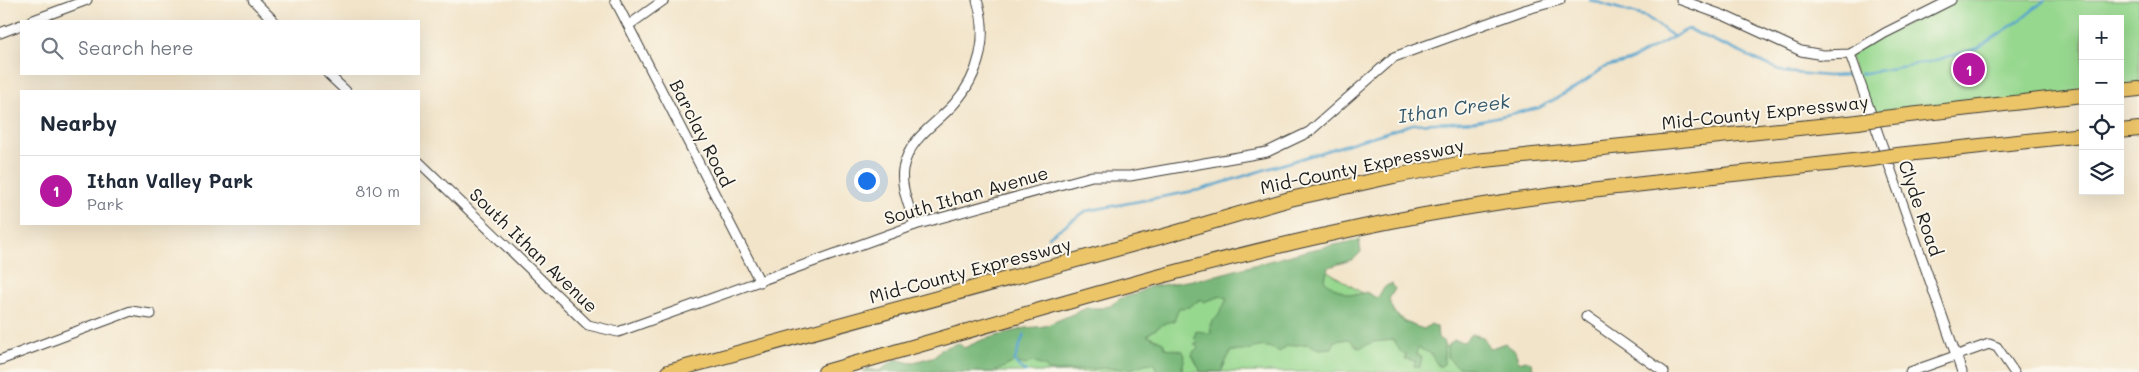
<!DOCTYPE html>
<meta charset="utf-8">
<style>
body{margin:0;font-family:Mali,sans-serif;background:#f6f6f7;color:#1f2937}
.controls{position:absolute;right:15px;top:15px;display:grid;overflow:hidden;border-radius:0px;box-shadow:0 5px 20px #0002}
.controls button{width:45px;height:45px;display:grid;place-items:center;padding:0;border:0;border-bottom:1px solid #e0e1e3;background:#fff;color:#1f2937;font:25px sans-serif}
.you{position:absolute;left:866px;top:180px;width:18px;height:18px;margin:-12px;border:4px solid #fff;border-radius:50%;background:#1a73e8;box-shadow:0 0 0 8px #1a73e833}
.badge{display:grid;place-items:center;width:32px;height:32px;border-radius:50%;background:#b5179e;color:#fff;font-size:16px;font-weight:700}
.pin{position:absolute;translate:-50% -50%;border:2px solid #fff;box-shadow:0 1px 5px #0006}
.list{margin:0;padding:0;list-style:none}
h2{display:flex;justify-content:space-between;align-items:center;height:65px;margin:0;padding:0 20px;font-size:21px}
h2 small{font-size:16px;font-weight:400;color:#747a83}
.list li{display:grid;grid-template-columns:32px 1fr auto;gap:15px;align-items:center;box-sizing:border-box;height:70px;padding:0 20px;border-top:1px solid #e0e1e3}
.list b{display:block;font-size:19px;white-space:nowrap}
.list p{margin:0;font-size:16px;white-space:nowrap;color:#747a83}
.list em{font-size:16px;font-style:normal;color:#747a83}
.icon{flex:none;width:28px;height:28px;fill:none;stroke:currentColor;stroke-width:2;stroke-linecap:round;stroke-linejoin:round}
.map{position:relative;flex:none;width:2139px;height:372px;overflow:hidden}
.search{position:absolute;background:#fff;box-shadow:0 5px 20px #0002;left:20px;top:20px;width:400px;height:55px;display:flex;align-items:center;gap:12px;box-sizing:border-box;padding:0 18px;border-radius:0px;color:#747a83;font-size:19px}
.panel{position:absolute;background:#fff;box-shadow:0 5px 20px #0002;left:20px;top:90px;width:400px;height:135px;border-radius:0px}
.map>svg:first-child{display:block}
.green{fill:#97d88f;stroke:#5a7a56}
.forest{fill:#79b87a;stroke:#4a6a4b}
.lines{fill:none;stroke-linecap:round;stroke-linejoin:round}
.stream{stroke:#53a3cd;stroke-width:2.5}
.minor-casing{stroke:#3c3a36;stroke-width:11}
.highway-casing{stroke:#3c3a36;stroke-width:16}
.minor{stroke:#fff;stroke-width:9}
.highway{stroke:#edc569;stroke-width:14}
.highway-bridge-casing{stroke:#3c3a36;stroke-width:16;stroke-linecap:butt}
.highway-bridge{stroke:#edc569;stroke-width:14}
.labels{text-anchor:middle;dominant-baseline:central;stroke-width:4;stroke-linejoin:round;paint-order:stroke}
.street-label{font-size:18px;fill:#1c1c1c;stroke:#fbf7ec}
.water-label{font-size:19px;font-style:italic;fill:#35596c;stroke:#fbf7ec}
</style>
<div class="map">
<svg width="2139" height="372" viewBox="0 0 2139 372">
<rect width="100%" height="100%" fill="#fbf7ec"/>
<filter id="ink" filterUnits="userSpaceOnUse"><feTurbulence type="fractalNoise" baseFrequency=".02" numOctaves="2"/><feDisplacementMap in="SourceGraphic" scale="10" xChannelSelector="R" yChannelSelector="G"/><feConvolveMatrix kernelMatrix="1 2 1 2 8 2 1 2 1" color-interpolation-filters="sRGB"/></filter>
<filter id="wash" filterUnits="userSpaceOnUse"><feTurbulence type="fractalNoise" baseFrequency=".0096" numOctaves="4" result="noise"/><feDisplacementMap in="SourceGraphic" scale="20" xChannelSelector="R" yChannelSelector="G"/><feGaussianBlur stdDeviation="1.12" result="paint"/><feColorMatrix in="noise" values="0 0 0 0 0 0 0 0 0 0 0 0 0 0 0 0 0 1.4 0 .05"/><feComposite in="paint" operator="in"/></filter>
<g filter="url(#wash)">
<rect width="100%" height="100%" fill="#f2e4c9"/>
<g class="green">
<polygon points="1951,0 2139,0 2139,84 2120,87 2120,19 2083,19 2083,92 1868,121 1850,54"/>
<polygon points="1301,254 1486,372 903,372"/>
</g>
<g class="forest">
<path d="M1359,240l2,12 -7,7 -25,8 -5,13c13,10 26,19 42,12l11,6c5,-6 6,-13 15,-14l3,5 -6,10c4,20 18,25 35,30l7,-5 6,3 1,11 6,4v22l-5,3 -9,-14 -12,-5 -2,6 6,3 -2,10 -6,-1 1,-5 -10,-2 1,-5 -5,-1 -7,-13 -21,2 -14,6 -10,-9 -15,2 -2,7 -13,1 -11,-5 -21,2 -8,6c-20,-13 -27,2 -48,-1l-10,21h-20l-9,-17 2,-4 5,-3 -5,-4 4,-2 -4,-4 2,-7 15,2 -1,-9 8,-8 9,-17 -5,-3 -19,6 -2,-3 -12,8 -10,1 -5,13 -9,2 -18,12 16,7 2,6 18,3 2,6 -4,15h-24l-3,-9 -9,1 -14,5 -26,-1 -56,4 -3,-5 -14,-5 -7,3 -11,-3 -19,10h-132l4,-3 12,2 17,-12 14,4 26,-7 5,-7 18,-6 5,5 18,-8 44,-12 19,-2 42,-18h14l9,-2 11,-8 13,-3 15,-8 57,-9 104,-28z"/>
<polygon points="1471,334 1483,337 1489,349 1505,343 1515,351 1519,362 1526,360 1531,363 1535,372 1478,372 1470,368 1457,367 1447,357 1447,346 1454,340 1464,342"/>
</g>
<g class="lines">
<g class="stream">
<polyline points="1590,0 1647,17 1674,37"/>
<polyline points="1860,74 1929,62 1978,48 2023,18 2045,0"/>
<polyline points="1048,237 1086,211 1199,190 1413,124 1477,121 1539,108 1577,87 1605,67 1629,61 1688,29 1784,72 1827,76 1854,75"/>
<polyline points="1024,334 1014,362 1026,372"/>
</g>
</g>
</g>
<g filter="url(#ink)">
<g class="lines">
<g class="minor-casing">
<g id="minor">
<polyline points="253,0 274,21"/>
<polyline points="615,0 760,282"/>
<polyline points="1681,0 1725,16 1801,51 1823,55 1850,54 1885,33 1951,0"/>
<polyline points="31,21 87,0"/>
<polyline points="629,25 664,0"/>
<polyline points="0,33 21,25"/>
<polyline points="1850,54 1962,372"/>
<polyline points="328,74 346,91"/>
<polyline points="419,162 588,325 618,332 915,225 1092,176 1130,176 1267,152 1309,132 1394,57 1524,10 1560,0"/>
<path d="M915,225c-5,-17 -15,-38 -12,-56 6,-31 32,-44 51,-65 26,-29 35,-68 23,-104"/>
<polyline points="1586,317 1664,372"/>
<polyline points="0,360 131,311 151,314"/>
<polyline points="1910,372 1989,344 1997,347 2014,372"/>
</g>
</g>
<g class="highway-casing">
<g id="highway">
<polyline points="2120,91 2139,89"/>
<polyline points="1883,118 2083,95"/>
<polyline points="2120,131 2139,129"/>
<polyline points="1897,155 2083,135"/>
<polyline points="668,372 1171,234 1290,199 1394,176 1475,161 1858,122"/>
<path d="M825,372c188,-53 375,-113 567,-151 158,-31 320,-44 480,-62"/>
</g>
</g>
<use href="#minor" class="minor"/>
<use href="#highway" class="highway"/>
<g class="highway-bridge-casing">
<g id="highway-bridge">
<polyline points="1858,122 1883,118"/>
<polyline points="1872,159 1897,155"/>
</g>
</g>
<use href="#highway-bridge" class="highway-bridge"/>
</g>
</g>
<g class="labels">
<g class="street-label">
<text transform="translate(1765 112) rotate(-6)">Mid-County Expressway</text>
<text transform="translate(702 133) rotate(63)">Barclay Road</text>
<text transform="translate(1362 166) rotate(-12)">Mid-County Expressway</text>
<text transform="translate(966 195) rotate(-16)">South Ithan Avenue</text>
<text transform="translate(1921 208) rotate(71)">Clyde Road</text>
<text transform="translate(534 250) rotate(44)">South Ithan Avenue</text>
<text transform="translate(970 270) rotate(-15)">Mid-County Expressway</text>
</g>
<g class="water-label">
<text transform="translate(1454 108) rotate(-8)">Ithan Creek</text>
</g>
</g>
</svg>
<div class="controls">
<button>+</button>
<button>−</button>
<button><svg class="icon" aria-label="locate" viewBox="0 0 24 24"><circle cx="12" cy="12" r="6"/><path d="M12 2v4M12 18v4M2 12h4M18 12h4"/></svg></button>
<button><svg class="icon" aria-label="layers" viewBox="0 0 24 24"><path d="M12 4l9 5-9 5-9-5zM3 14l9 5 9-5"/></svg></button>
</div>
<div class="you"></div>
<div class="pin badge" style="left:1969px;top:69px">1</div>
<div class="search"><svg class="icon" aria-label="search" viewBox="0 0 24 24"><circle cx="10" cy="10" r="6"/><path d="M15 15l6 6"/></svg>Search here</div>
<section class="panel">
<h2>Nearby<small></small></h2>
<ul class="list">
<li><span class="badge">1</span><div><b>Ithan Valley Park</b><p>Park</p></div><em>810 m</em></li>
</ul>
</section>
</div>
